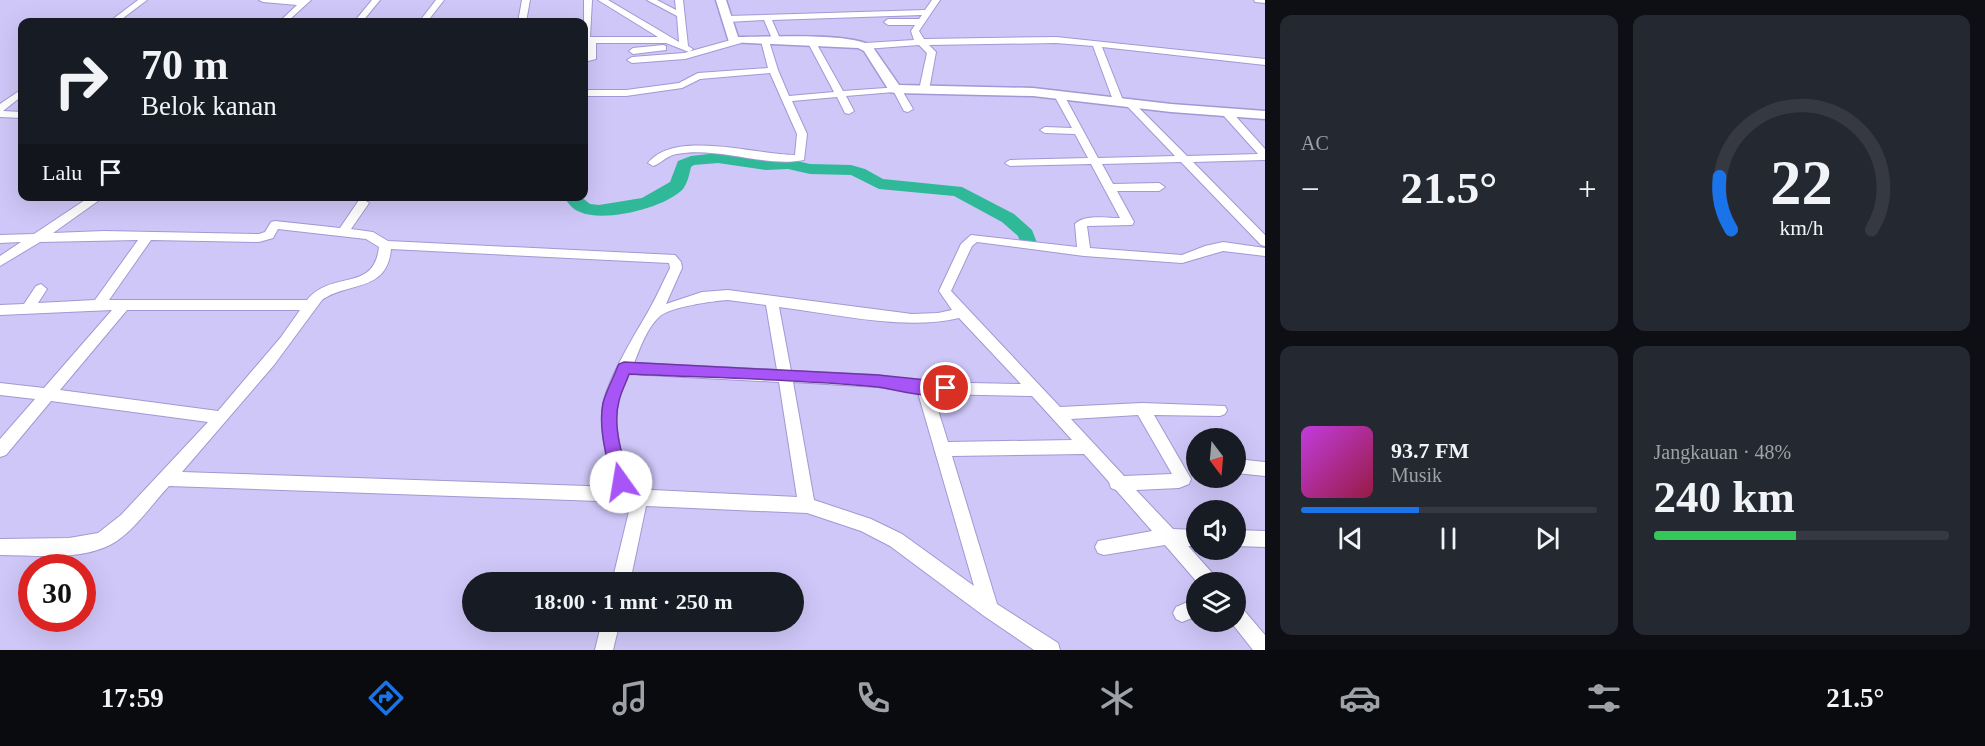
<!DOCTYPE html>
<html lang="id">
<meta charset="utf-8">
<style>
:root{--surface:#171b24;--page:#242831;--text:#f1f3f6;--muted:#9ea1a6;--line:#363941;--accent:#1a73e8}
body{margin:0;font-family:Georgia,serif;background:var(--page);color:var(--text);height:100vh;display:flex;flex-direction:column;font-size:22px;white-space:nowrap}
*{box-sizing:border-box;margin:0}
p{font-size:20px;color:var(--muted)}
.icon{flex:none;width:33px;height:33px;fill:none;stroke:currentColor;stroke-width:2;stroke-linecap:round;stroke-linejoin:round}
.map{position:relative;flex:1;overflow:hidden}
.side{display:flex;flex-direction:column;gap:15px;padding:15px;background:#0d0f14;width:720px}
.side>*{flex:none}
.guide{position:absolute;left:18px;top:18px;width:570px;height:183px;border-radius:12px;box-shadow:0 6px 24px #0002;background:#171b24;color:var(--text);overflow:hidden}
.needle{width:39px;rotate:164deg}
.fabs{position:absolute;left:1186px;top:428px;display:grid;gap:12px}
.fabs a{display:grid;place-items:center;width:60px;height:60px;border-radius:50%;background:var(--surface);box-shadow:0 6px 24px #0002;font-size:30px}
.speed{position:absolute;left:18px;top:554px;display:flex;gap:12px;font-size:30px;font-weight:700;text-align:center}
.speed>*{display:grid;place-content:center;width:78px;height:78px;border-radius:50%;background:var(--surface);box-shadow:0 6px 24px #0002;line-height:1}
.speed .limit{border:9px solid #d22;background:#fff;color:#111}
.pin{position:absolute;display:grid;place-items:center;width:51px;height:51px;color:#fff;margin:-26px;border:3px solid #fff;border-radius:50%;box-shadow:0 2px 6px #0007}
.me{position:absolute;width:66px;margin:-33px;rotate:347deg;stroke-linejoin:round;filter:drop-shadow(0 0 4px #0008)}
.turn{display:flex;align-items:center;gap:21px;height:126px;padding:0 24px;font-size:27px}
.turn .icon{width:78px;height:78px;stroke-width:2.5}
.turn b{display:block;font-size:42px;line-height:51px}
.then{display:flex;align-items:center;height:57px;padding:0 24px;background:#0003;gap:12px;font-size:22px}
.big{font-size:45px;font-weight:700;line-height:1.1}
.side .widget{flex:1;display:flex;flex-direction:column;justify-content:center;gap:9px;min-width:0;padding:0 21px;border-radius:12px;background:var(--page)}
.side .dial{align-items:center;gap:0}
.dial svg{height:156px;overflow:visible;fill:none;stroke:var(--line);stroke-width:7;stroke-linecap:round;text-anchor:middle}
.dial text{fill:var(--text);stroke:none}
.song{display:flex;align-items:center;gap:18px}
.cover{width:72px;height:72px;border-radius:9px;background:linear-gradient(135deg,hsl(290 70% 55%),hsl(340 70% 35%))}
.played{height:6px;border-radius:3px;background:linear-gradient(90deg,var(--accent) 40%,var(--line) 40%)}
.keys{display:flex;justify-content:space-around;direction:ltr}
.heat{display:flex;justify-content:space-between;align-items:center;font-size:33px;direction:ltr}
.charge{height:9px;border-radius:4px;background:linear-gradient(90deg,#34c759 48%,var(--line) 0)}
.side .tiles{flex:1;display:grid;gap:15px;grid-template-columns:repeat(2,1fr)}
.trip{position:absolute;left:462px;top:572px;width:342px;height:60px;border-radius:30px;background:var(--surface);box-shadow:0 6px 24px #0002;font-weight:700;line-height:60px;text-align:center}
.dock{display:flex;height:96px;justify-content:space-around;align-items:center;background:#090b0e;color:var(--muted)}
.dock .icon{width:42px;height:42px}
.dock .on{color:var(--accent)}
.dock b{font-size:27px;color:var(--text)}
main{display:flex;flex:1;min-height:0}
.map>svg:first-child{display:block}
.lines{fill:none;stroke-linecap:round;stroke-linejoin:round}
.river{fill:#2fb998;fill-rule:evenodd}
.street-casing{stroke:#a398d3;stroke-width:2}
.secondary-casing{stroke:#a398d3;stroke-width:3}
.street{fill:#fff;fill-rule:evenodd}
.secondary{fill:#fff;fill-rule:evenodd}
.route{fill:#a855f7;stroke:#6d37a1;stroke-width:1.5}
</style>
<main>
<div class="map">
<svg width="1265" height="650" viewBox="0 0 1265 650">
<rect width="100%" height="100%" fill="#cfc7f8"/>
<g class="lines">
<!-- river -->
<path class="river" d="M718,153L766,160L788,159L810,164L851,165L865,169L883,179L962,187L1014,214L1032,230L1037,243L1034,247H1022L1018,236L1002,222L954,196L879,189L851,175L810,174L788,169L766,170L718,163L694,165L691,167C689,175 688,182 683,189C665,208 604,223 580,212C572,209 568,203 563,196H580L590,204L599,205L642,198L670,182L678,161L691,156Z"/>
<!-- street casing -->
<g class="street-casing">
<g id="street">
<polygon points="138,0 147,0 118,22 109,22"/>
<polygon points="259,0 311,0 287,22 279,22 297,5 263,2"/>
<polygon points="372,0 380,0 362,22 354,22"/>
<polygon points="436,0 444,0 427,22 419,22"/>
<polygon points="522,0 530,0 526,22 518,22"/>
<polygon points="584,0 592,0 590,37 658,37 598,0 608,0 679,42 677,16 647,0 657,0 676,10 675,0 683,0 688,46 693,49 689,52 666,43 596,43 596,59 588,61 587,43 584,43"/>
<polygon points="932,0 940,0 919,31 924,39 1056,37 1265,59 1265,65 1102,47 1124,103 1119,106 1114,103 1093,46 1056,43 929,45 936,52 929,90 924,93 919,90 927,53 919,45 865,49 861,46 865,43 914,40 911,31 915,25 888,25 884,22 888,19 919,19 922,15 772,20 781,41 777,44 773,41 764,20 727,22 723,19 727,16 925,10"/>
<polygon points="1254,0 1265,0 1265,3 1255,2"/>
<polygon points="738,38 742,41 741,43 685,59 632,63 627,60 632,57 684,53"/>
<path d="M765,38L769,41L778,70L789,96L834,92L807,41L811,38L815,41L843,91L900,87L913,109L908,112L904,111L894,92L846,96L854,111L849,114L845,113L837,97L792,101L807,134L804,160C766,168 718,146 677,154C667,155 662,163 653,166L648,163C675,129 756,155 795,155L797,134L770,73L700,79L682,88L626,96H584V90H626L679,83L698,73L768,68L761,41Z"/>
<polygon points="663,45 666,46 666,50 633,54 629,51 633,48"/>
<polygon points="22,89 22,96 3,111 22,112 22,118 0,117 0,104"/>
<path d="M1060,94L1065,97L1098,158L1175,156L1127,106L1125,104L1130,101L1133,102L1187,156L1258,154L1223,115V111H1231L1265,149V160L1193,162L1265,235V246L1261,245L1181,162L1102,164L1113,184L1159,183L1165,187L1159,191H1117L1134,222L1132,225L1087,226L1090,248L1182,255L1205,246L1223,242L1265,248V256L1223,251L1182,263L1084,256L977,242L972,246L951,291L1060,407L1142,403L1225,406L1227,410L1225,414L1220,416L1154,415L1191,479L1189,484L1179,488L1136,490L1173,529L1197,530V546H1188L1215,576L1218,582H1197L1165,545L1104,555L1098,553L1095,547L1098,541L1152,531L1116,490L1111,488L1109,482L1084,454L952,456L997,604L1058,643L1060,650H1034L984,616L890,546L861,531L807,513L646,506L630,582H612L631,503L626,502L169,486C151,505 133,533 110,545C78,561 35,555 0,555V539L69,538L98,533L121,515L208,422L51,401L6,455L0,457V439L35,399L0,395V383L44,388L112,310L0,315V305L24,304L36,286L41,284L47,289L38,303L95,300L138,240L40,242L0,266V256L21,242L0,243V235L34,234L91,196H105L53,233L104,231L259,234L265,232L271,222L275,221L340,228L359,200L363,199L369,203L351,229L373,232L388,241L675,255L681,262L682,268L666,304L702,292L728,290L912,314L938,313L952,310L939,291L961,244L971,235L1077,247L1075,224C1084,214 1107,218 1120,218L1091,164L1010,166L1005,163L1010,160L1088,158L1075,134L1045,133L1040,130L1045,127L1072,128L1055,97ZM278,229L366,239L379,247C374,293 333,269 307,300H109L151,240L259,242L273,238ZM391,249L669,263L670,268C663,282 657,296 649,310C635,335 602,386 602,414C601,438 608,464 615,487L182,472L274,365L322,300C349,281 387,293 391,249ZM728,300L766,305L777,370L634,363C640,348 647,328 659,317C669,307 713,301 728,300ZM779,307C836,314 905,331 959,318L1021,384L924,382L877,375L791,371ZM127,310H300L281,337L218,411L60,390ZM629,374L779,382L797,497L632,489C624,466 612,425 618,400C621,391 626,382 629,374ZM793,382L877,387L918,393L974,586L902,534L871,519L814,500ZM933,394L1032,396L1072,440L948,442ZM1138,415L1172,474L1124,476L1071,419Z"/>
<polygon points="1236,459 1265,462 1265,476 1236,473"/>
<polygon points="1236,530 1265,531 1265,547 1236,546"/>
<polygon points="1197,598 1197,616 1182,622 1176,619 1173,613 1176,607"/>
<polygon points="1236,605 1242,608 1265,635 1265,650 1253,650 1230,621 1236,621"/>
<polygon points="602,621 620,621 613,650 595,650"/>
</g>
</g>
<!-- secondary casing -->
<g class="secondary-casing">
<path id="secondary" d="M716,0H726L738,37C768,37 850,32 872,46L899,85L1033,88L1171,104L1265,111V119L1171,112L1033,96L895,93L890,92L864,51L858,48L729,42Z"/>
</g>
<!-- street -->
<use href="#street" class="street"/>
<!-- secondary -->
<use href="#secondary" class="secondary"/>
</g>
<!-- route -->
<path class="route" d="M624,362L878,375L946,382L951,384L953,388L951,393C929,400 900,390 878,387C796,379 712,378 629,374C626,383 621,392 619,401C612,427 623,457 629,482L626,488L621,490L615,488L612,482C607,457 598,429 603,403C606,391 613,379 617,368L619,364Z"/>
</svg>
<div class="fabs">
<a><svg class="needle" viewBox="-14 -14 28 28"><path d="M0-13l5 13h-10z" fill="#e53935"/><path d="M0 13l5-13h-10z" fill="#9ea1a6"/></svg></a>
<a><svg class="icon" aria-label="sound" viewBox="0 0 24 24"><path d="M4 9h4l5-4v14l-5-4H4zM17 9q2 3 0 6"/></svg></a>
<a><svg class="icon" aria-label="layers" viewBox="0 0 24 24"><path d="M12 4l9 5-9 5-9-5zM3 14l9 5 9-5"/></svg></a>
</div>
<div class="speed"><div class="limit">30</div></div>
<div class="pin" style="left:946px;top:388px;background:#d93025"><svg class="icon" aria-label="arrive" viewBox="0 0 24 24"><path d="M6 21V4h12l-3 4 3 4H6"/></svg></div>
<svg class="me" style="left:621px;top:482px" viewBox="-20 -20 40 40"><circle r="19" fill="#fff"/><path d="M0-13L10 11 0 6-10 11z" fill="#a855f7"/></svg>
<div class="trip">18:00 · 1 mnt · 250 m</div>
<div class="guide">
<div class="turn"><svg class="icon" aria-label="right" viewBox="0 0 24 24"><path d="M7 20v-9h11M14 6l5 5-5 5"/></svg><div><b>70 m</b>Belok kanan</div></div>
<div class="then">Lalu<svg class="icon" aria-label="arrive" viewBox="0 0 24 24"><path d="M6 21V4h12l-3 4 3 4H6"/></svg></div>
</div>
</div>
<section class="side">
<div class="tiles">
<div class="widget"><p>AC</p>
<div class="heat"><a>−</a><b class="big">21.5°</b><a>+</a></div>
</div>
<div class="widget dial"><svg viewBox="0 0 100 80">
<path d="M14 69A42 42 0 1 1 86 69"/>
<path d="M14 69A42 42 0 0 1 8 42" stroke="#1a73e8"/>
<text x="50" y="56" font-size="32" font-weight="700">22</text>
<text x="50" y="72" font-size="11">km/h</text>
</svg></div>
<div class="widget">
<div class="song"><i class="cover"></i><div><b>93.7 FM</b><p>Musik</p></div></div>
<div class="played"></div>
<div class="keys"><svg class="icon" aria-label="previous" viewBox="0 0 24 24"><path d="M18 5L8 12l10 7zM5 5v14"/></svg><svg class="icon" aria-label="pause" viewBox="0 0 24 24"><path d="M8 5v14M16 5v14"/></svg><svg class="icon" aria-label="next" viewBox="0 0 24 24"><path d="M6 5l10 7-10 7zM19 5v14"/></svg></div>
</div>
<div class="widget"><p>Jangkauan · 48%</p><b class="big">240 km</b><div class="charge"></div></div>
</div>
</section>
</main>
<nav class="dock">
<b>17:59</b>
<svg class="icon on" aria-label="directions" viewBox="0 0 24 24"><path d="M12 3l9 9-9 9-9-9zM9 14v-3h6M13 9l2 2-2 2"/></svg>
<svg class="icon" aria-label="music" viewBox="0 0 24 24"><path d="M9 18V5l10-2v13"/><circle cx="6" cy="18" r="3"/><circle cx="16" cy="16" r="3"/></svg>
<svg class="icon" aria-label="phone" viewBox="0 0 24 24"><path d="M5 4h4l2 5-3 2q2 4 5 5l2-3 5 2v4C11 20 4 13 5 4z"/></svg>
<svg class="icon" aria-label="climate" viewBox="0 0 24 24"><path d="M12 3v18M4 7l16 10M4 17L20 7"/></svg>
<svg class="icon" aria-label="car" viewBox="0 0 24 24"><path d="M5 17H2v-5l4-1 3-4h7l3 4 3 1v5h-3M9 17h6M6 11h13"/><circle cx="7" cy="17" r="2"/><circle cx="17" cy="17" r="2"/></svg>
<svg class="icon" aria-label="filters" viewBox="0 0 24 24"><path d="M4 7h16M4 17h16"/><circle cx="9" cy="7" r="2"/><circle cx="15" cy="17" r="2"/></svg>
<b>21.5°</b>
</nav>
